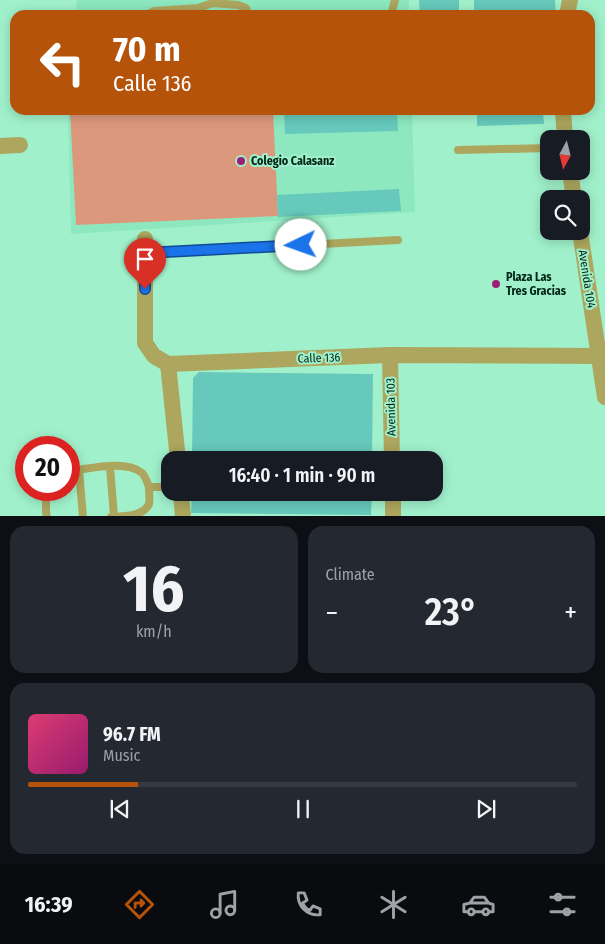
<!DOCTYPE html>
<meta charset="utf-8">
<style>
:root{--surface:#171b24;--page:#242831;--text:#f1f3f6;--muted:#9ea1a6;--line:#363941;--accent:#b45309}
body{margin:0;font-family:"Fira Sans Condensed",sans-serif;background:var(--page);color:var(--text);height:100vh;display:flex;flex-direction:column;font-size:19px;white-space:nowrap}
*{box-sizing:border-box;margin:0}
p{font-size:16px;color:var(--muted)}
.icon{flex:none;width:28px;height:28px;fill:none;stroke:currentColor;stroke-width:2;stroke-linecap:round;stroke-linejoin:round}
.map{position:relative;height:516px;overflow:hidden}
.drawer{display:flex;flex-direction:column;gap:10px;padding:10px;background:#0d0f14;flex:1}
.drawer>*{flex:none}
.top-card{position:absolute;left:10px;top:10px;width:585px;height:105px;border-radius:15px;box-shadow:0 2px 12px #0003;background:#b45309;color:#fff;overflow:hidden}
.needle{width:32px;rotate:187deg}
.controls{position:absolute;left:540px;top:130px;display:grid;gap:10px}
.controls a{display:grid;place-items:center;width:50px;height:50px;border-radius:10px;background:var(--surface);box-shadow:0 2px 12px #0003;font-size:25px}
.speed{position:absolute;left:15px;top:436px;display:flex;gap:10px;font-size:25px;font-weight:700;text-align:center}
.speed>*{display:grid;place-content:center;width:65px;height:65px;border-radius:50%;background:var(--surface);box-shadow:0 2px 12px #0003;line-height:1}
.speed .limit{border:8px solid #d22;background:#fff;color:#111}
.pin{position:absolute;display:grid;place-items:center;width:42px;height:42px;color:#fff;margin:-51px -21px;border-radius:50% 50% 50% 0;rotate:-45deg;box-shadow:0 0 5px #0007}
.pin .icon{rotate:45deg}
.me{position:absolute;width:55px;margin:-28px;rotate:267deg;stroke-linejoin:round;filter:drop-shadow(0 0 4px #0008)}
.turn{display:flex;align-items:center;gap:18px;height:105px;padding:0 20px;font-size:22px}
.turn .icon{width:65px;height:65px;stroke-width:2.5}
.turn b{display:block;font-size:35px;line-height:42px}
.big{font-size:38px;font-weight:600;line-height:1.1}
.drawer .widget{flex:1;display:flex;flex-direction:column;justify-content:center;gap:8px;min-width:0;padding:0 18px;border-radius:15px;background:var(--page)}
.drawer .dial{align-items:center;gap:0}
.dial b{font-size:65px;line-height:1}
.song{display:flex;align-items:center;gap:15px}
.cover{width:60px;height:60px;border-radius:8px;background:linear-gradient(135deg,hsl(340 70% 55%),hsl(320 70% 35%))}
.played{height:5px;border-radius:2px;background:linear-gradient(90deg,var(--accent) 20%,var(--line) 20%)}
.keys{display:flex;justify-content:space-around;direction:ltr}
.heat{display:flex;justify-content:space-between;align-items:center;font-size:28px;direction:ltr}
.drawer .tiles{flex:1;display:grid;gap:10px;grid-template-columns:1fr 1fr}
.widget:last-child{grid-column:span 2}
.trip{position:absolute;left:161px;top:451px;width:282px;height:50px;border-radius:15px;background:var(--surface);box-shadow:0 2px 12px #0003;font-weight:600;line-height:50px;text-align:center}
.dock{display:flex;height:80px;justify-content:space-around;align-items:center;background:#090b0e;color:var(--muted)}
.dock .icon{width:35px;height:35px}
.dock .current{color:var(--accent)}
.dock b{font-size:22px;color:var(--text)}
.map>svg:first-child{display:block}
.built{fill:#8de8bf}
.green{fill:#dc987c}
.building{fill:#66c9bb}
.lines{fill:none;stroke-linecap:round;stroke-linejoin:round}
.service{stroke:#ada65e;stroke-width:8}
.minor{stroke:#ada65e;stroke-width:16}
.route-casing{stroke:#114b97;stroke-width:12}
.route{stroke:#1a73e8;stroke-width:9}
.poi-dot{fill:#9b1f76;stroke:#a0f1cb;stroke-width:2}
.labels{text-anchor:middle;stroke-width:4;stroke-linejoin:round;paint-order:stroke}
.poi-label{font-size:12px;font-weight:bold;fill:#022517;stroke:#a0f1cb;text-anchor:start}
.street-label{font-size:12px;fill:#022517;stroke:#a0f1cb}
</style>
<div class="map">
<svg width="605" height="517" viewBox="0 0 605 517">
<rect width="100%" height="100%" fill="#a0f1cb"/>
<!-- built -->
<g class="built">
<polygon points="77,0 409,0 409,15 75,15"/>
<polygon points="68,110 412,110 415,212 71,234"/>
</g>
<!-- green -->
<polygon class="green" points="70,110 273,110 278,216 76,225"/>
<!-- building -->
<g class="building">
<polygon points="419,0 459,0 459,15 420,15"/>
<polygon points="474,0 555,0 556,15 474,15"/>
<polygon points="284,110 397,110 398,131 285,134"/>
<polygon points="477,110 543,110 544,124 477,126"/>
<polygon points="399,189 401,211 278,217 277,195"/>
<polygon points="199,372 373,374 372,460 192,460 193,378"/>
<polygon points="192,492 372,492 371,515 191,513"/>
</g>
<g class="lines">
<!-- service -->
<g class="service">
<polyline points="146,15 154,11 198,8 213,3 238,5 246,8 248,15"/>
<polyline points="391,15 395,0"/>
<polyline points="458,150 549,148"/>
<polyline points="145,253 398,240"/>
<polyline points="110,467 114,516"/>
<polyline points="79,470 83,517"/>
<path d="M69,471C89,469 126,459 142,473C146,477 147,482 149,487H170"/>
<polyline points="46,490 46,512 47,517"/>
<path d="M111,517C123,516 143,517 149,504C150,499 149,492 149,487"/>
</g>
<!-- minor -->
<g class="minor">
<polyline points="567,15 570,0"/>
<polyline points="563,110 565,139"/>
<polyline points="0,146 20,145"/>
<polyline points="570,171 574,199"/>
<polyline points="580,231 605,397"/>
<polyline points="145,239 145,343 154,356 168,364 390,355 605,356"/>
<polyline points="390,355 392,460"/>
<polyline points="168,364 178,460"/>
<polyline points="181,492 183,517"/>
<polyline points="393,492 393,517"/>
</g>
</g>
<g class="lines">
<!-- route casing -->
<g class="route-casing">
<polyline id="route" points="145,289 145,253 301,245"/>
</g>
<!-- route -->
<use href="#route" class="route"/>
</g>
<!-- markers -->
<g class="poi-dot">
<circle cx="241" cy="161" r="5"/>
<circle cx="496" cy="284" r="5"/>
</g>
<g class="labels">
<!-- poi labels -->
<g class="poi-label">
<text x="251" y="165">Colegio Calasanz</text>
<text x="506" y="281">Plaza Las<tspan x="506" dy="14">Tres Gracias</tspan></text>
</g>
<!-- street labels -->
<g class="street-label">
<text transform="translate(587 279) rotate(81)" y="4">Avenida 104</text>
<text transform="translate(319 358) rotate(-2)" y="4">Calle 136</text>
<text transform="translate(391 407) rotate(-91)" y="4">Avenida 103</text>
</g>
</g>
</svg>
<div class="controls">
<a><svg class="needle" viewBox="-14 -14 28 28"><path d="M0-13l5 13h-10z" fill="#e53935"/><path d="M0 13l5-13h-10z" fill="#9ea1a6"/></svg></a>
<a><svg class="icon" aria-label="search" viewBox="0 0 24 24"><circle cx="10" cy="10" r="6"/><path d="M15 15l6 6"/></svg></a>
</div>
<div class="speed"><div class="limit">20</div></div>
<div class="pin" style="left:145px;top:289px;background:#d93025"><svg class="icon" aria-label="arrive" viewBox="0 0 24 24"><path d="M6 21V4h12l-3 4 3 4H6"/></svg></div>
<svg class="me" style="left:301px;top:245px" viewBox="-20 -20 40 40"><circle r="19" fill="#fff"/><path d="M0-13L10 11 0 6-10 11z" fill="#1a73e8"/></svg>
<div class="trip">16:40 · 1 min · 90 m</div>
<div class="top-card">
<div class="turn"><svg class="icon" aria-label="left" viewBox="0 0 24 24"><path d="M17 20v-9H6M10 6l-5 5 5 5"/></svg><div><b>70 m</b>Calle 136</div></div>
</div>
</div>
<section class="drawer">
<div class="tiles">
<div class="widget dial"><b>16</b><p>km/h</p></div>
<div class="widget"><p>Climate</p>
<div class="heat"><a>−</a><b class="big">23°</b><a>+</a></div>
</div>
<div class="widget">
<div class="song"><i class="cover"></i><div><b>96.7 FM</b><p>Music</p></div></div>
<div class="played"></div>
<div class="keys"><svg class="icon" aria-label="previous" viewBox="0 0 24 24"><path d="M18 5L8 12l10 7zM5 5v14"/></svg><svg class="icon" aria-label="pause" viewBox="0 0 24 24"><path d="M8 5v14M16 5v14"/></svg><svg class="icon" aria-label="next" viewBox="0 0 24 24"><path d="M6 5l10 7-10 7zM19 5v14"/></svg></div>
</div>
</div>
</section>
<nav class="dock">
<b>16:39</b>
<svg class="icon current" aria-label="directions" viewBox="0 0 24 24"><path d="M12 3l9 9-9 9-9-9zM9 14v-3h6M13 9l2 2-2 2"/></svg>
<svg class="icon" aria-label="music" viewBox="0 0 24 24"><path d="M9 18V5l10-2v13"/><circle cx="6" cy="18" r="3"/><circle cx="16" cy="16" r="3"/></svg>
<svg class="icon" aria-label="phone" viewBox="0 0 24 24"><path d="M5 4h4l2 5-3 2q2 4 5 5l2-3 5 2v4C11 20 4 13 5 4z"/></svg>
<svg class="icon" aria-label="climate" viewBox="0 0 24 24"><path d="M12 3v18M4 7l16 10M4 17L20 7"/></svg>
<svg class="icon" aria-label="car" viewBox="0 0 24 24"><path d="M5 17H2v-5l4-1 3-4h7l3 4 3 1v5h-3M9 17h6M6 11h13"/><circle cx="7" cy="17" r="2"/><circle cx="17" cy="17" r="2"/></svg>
<svg class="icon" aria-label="filters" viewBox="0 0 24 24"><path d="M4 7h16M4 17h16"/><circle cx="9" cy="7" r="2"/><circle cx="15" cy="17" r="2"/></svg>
</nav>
